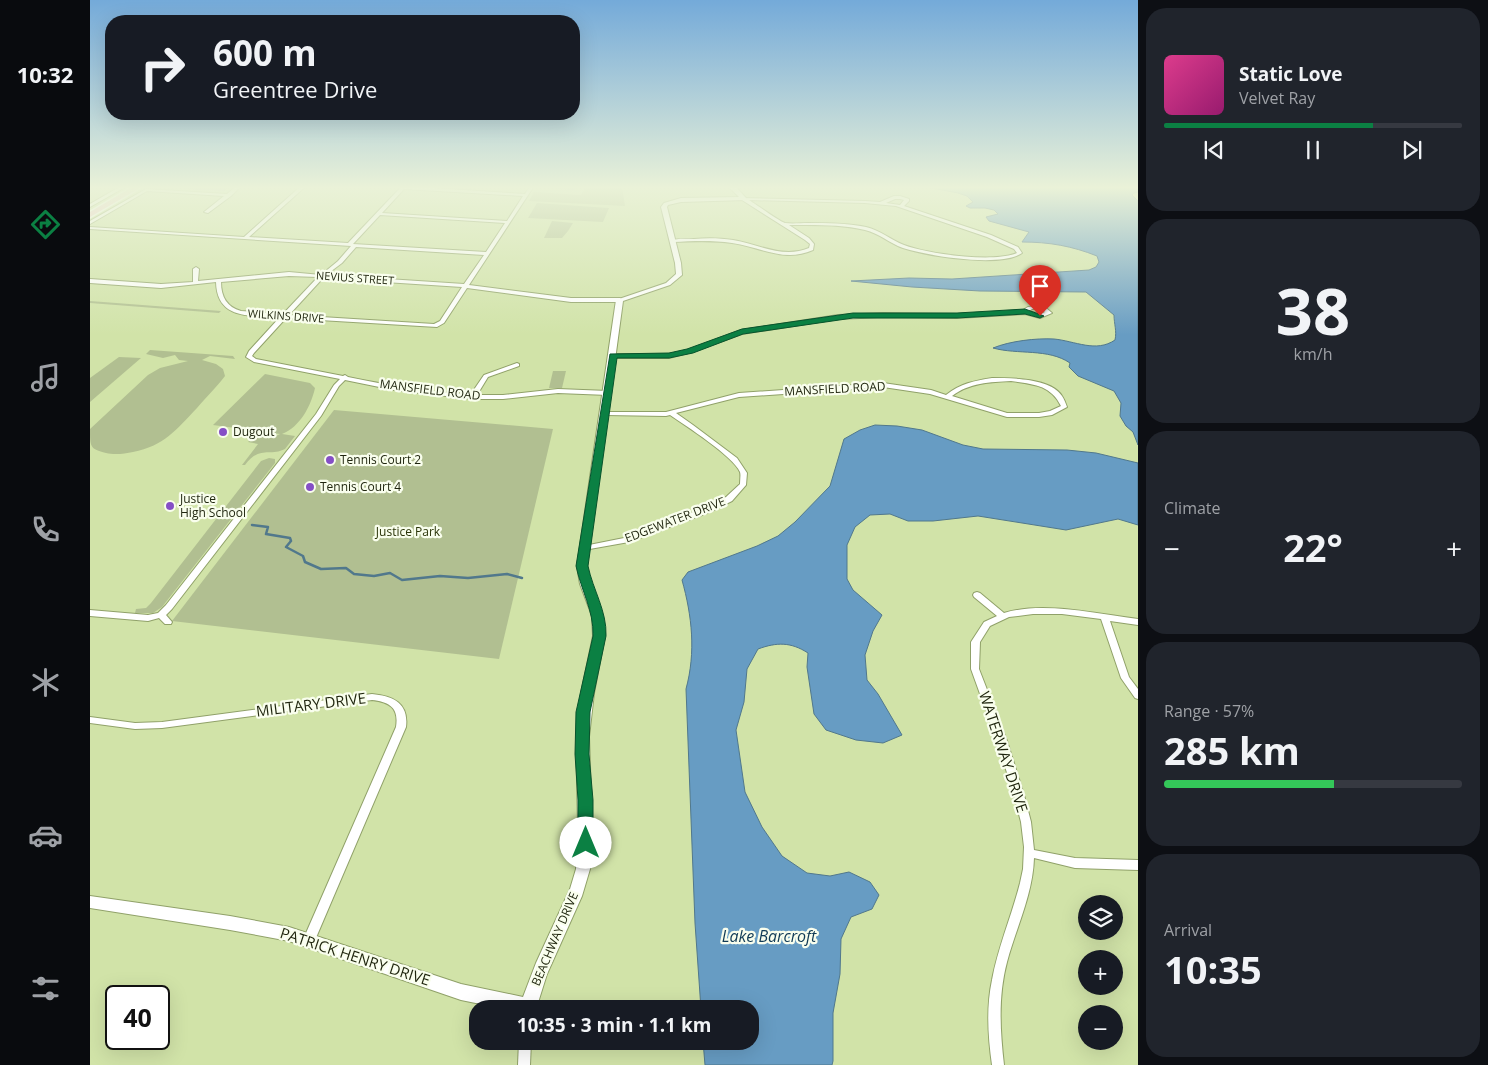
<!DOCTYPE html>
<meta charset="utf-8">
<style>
:root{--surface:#171b24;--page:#20242c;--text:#f1f3f6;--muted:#9ea1a6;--line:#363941;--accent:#0b8043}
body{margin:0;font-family:"Open Sans",sans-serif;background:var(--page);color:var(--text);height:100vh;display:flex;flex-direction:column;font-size:19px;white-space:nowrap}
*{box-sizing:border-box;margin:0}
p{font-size:16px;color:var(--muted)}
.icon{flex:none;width:28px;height:28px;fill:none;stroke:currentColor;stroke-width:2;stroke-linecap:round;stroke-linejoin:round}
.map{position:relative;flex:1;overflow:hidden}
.sheet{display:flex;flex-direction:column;gap:8px;padding:8px;background:#0d0f14;width:350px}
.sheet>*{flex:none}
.hud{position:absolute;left:15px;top:15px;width:475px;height:105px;border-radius:20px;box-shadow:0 5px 20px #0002;background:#171b24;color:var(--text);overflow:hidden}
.controls{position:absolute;left:988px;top:895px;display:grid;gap:10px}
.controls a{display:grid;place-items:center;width:45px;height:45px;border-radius:50%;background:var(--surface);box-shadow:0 5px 20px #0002;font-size:25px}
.speed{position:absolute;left:15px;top:985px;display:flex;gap:10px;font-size:25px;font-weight:700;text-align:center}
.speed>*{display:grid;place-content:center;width:65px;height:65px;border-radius:50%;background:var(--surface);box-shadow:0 5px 20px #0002;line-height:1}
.speed .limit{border:2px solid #111;border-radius:8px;background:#fff;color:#111}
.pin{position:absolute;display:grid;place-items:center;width:42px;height:42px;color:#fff;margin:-51px -21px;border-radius:50% 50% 50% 0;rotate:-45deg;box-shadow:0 0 5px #0007}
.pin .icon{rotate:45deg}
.me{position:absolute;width:55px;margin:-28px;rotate:0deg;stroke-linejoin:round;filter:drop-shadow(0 0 4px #0008)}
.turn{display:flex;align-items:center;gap:18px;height:105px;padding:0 25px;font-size:22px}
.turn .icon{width:65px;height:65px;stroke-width:2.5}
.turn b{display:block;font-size:35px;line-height:42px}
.big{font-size:38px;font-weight:700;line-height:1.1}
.sheet .tile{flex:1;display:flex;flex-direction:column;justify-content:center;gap:8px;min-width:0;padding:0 18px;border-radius:20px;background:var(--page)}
.sheet .dial{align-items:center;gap:0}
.dial b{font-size:65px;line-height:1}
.song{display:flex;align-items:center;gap:15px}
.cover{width:60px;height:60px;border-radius:8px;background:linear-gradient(135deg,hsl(330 70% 55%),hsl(320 70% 35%))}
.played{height:5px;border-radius:2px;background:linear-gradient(90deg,var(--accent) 70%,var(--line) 70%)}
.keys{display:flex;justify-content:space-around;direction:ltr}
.heat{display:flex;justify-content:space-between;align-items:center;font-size:28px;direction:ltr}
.charge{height:8px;border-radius:4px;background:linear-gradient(90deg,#34c759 57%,var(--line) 0)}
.trip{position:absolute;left:379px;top:1000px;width:290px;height:50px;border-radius:20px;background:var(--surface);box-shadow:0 5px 20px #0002;font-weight:700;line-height:50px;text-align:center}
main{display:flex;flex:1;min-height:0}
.tab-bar{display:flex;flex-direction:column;width:90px;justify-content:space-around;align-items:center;background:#090b0e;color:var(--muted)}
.tab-bar .icon{width:35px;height:35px}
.tab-bar .selected{color:var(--accent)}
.tab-bar b{font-size:22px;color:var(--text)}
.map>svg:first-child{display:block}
.green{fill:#b1bf91}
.water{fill:#679cc3;stroke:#51788c}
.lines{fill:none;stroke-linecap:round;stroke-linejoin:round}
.stream{stroke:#51788c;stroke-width:2.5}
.minor-casing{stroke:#90a169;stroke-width:2}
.tertiary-casing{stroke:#90a169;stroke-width:2}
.primary-casing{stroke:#fff;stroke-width:3}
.minor{fill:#fff;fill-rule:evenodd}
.tertiary{fill:#fff;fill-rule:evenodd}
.primary{fill:#f7c7d4;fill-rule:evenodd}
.wall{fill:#b3a1d1}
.shaded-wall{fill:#9283aa}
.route{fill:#0b8043;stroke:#07532c}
.poi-dot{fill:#854fc6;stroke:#f9feed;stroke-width:2}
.labels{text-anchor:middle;stroke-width:4.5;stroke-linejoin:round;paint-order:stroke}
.far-street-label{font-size:11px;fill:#1e240d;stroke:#f9feed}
.street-label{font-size:12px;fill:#1e240d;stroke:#f9feed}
.poi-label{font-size:12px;fill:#1e240d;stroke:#f9feed;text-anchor:start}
.park-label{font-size:12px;fill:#2a3407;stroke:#f9feed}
.near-street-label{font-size:15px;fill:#1e240d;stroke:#f9feed}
.near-water-label{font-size:16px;font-style:italic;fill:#103a56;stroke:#f9feed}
</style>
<main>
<nav class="tab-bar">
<b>10:32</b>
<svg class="icon selected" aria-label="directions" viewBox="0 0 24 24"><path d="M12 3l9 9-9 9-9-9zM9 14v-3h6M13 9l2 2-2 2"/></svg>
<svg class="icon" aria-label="music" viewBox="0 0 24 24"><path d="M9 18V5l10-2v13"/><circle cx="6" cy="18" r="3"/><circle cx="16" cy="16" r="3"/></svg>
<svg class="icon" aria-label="phone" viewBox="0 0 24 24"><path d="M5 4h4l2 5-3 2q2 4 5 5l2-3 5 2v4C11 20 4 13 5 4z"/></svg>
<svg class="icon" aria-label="climate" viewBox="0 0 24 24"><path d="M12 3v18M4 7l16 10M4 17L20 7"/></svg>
<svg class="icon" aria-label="car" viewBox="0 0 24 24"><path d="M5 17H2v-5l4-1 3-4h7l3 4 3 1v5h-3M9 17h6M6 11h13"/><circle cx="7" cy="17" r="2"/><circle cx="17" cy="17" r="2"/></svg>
<svg class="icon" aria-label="filters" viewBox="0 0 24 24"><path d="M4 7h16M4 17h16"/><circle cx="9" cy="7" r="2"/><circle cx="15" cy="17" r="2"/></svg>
</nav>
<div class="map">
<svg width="1048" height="1065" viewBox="0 0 1048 1065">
<rect width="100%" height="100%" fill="#d1e3a8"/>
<!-- green -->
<g class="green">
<polygon points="496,186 532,186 535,206 439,201 444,192 491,195"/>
<polygon points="447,203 519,208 513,222 438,218"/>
<polygon points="462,221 483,223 478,231 472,238 454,238"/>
<polygon points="0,301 131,311 129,313 0,303"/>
<path d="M60,350L143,356L145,359L120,356L112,360L126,364L133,369L135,376C127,387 116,397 107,408C86,430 74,446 43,452C34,454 24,455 16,453C0,449 0,447 0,429L58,375L70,368L98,361L89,360L85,355L73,358L56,354Z"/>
<polygon points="29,357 51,358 0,402 0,378"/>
<polygon points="463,371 476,371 472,388 459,388"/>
<path d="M175,374L220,383L225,388C221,406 210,427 192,434L205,436L195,449C179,457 170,445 155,465H152L168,444L158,442L163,437L158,436H186L190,434L123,425Z"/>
<polygon points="244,410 463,429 409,659 82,621"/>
<polygon points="179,458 185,459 185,463 72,607 63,613 45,613 46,609 56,608 61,603 171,461"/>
</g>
<!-- water -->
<g class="water">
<path d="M832,186H1048V192L1044,193L1042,195L1048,201V445L1043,432L1036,426L1030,416L1031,403L1024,391L988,376L979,367L980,363C958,348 928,355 903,348C920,341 946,338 964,339C985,341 1006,353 1025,340C1027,331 1024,324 1024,315L996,292L890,291L822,287L761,281L819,278L862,279L999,270L1006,267L1009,262L1007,256C982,246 959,242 932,242L939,232L899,221L896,217L908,214L904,210L895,208H880L876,206L883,202L877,196L868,193Z"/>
<path d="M785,425L807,426L832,430L873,445L893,449L977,450L1006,453L1048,463V525L1028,519L976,530L888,516L843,521H818L800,514L780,515L765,527L757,545V579L763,590L792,615L783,631L775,655L777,680L788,694L812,735L793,743L766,740L736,730L724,714L717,667L718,653C701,642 687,642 668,649L657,669L654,702L646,730L655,792L672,827L692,856L717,873L740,876L759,872L780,882L789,895L782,909L761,917L751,939L750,974L743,1013V1061L742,1065H615L613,1041H660V1009H611L605,923L596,689C606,652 602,616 592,580L598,572L667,546L688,536L705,522L740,486L754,439L770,430Z"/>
</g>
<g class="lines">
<!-- stream -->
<polyline class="stream" points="162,525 178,527 176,534 200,538 201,541 196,547 213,556 215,562 231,569 256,568 264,574 284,576 300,573 312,580 350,576 378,578 417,574 432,578"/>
<!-- minor casing -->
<g class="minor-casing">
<g id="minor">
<polygon points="31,186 37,186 0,207 0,204"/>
<polygon points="146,186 151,186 141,196 118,213 114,212 134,196 57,191 0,224 0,221 56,189 137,194"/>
<path d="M211,186H216L159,237L258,243L312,186L435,194L440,186H444L379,285L481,298H530L533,300L530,302H481L377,288L354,323L347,327L196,318L164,353L162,356L166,359L253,376L255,375L258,377C298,385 339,393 381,394L394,375L427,363L429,364V366L398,377L387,395H413L468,389L518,391L521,393L518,395L468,393L413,399H382L304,390L255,380L249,386L231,416L82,609L76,615L82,622L81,624H75L69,618L58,621L0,616V610L58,615L68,613L76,605L226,414L244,385L250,379L164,362L156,357L159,351L190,317C162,315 127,321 126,282L71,288L0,283V279L71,284L103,282V269L106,267L109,269L108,281L199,272L231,275L248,261L261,246L0,229V227L154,237ZM314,189L433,196L417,221L292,213ZM290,215L415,223L396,252L263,244ZM266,247L394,255L374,284L236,275L252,263ZM199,276L228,277L193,314L151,311C137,307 131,297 131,282ZM233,278L372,287L350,321L344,324L199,315Z"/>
<path d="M804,196H810L819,199V201L814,206L901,235L928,247L932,253C911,268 838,256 813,248C799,243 789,233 775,230C750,224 724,225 699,225L719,238L724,244L723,250C694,263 671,247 642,243C623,240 602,241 583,242L581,241C587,238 596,239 604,239C616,238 630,238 643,240C668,244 693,259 719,248L720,244L715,240L652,200V198L775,201L790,202ZM805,199H810L814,200L810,205L796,203ZM659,200L775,203L806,206L897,237L924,249L927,253C904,263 838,254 814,245C801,240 790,230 776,227C757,223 737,223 718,223C711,223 702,224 695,223C689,221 667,205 659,200Z"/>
<path d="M947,306L956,308L962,313L950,318L935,314L867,318L793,317L748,319L652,334L602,352L579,358H523L520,356L523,354H579L598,350L651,330L748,315L793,313L867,314L933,310L938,307ZM942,309H950L955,312L950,314L939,311Z"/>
<path d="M902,378C921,378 961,378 972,396C974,399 976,404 977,407L962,415L949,417H917L840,394L793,387L649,397L586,413L603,425L647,458L657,473L656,485L642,501L620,512L539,542L494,550L490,548L494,546L534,538L614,508L636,497L650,484C650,480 651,475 650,472C643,456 596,426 580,415L576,416L515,415L513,414V412H576L649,393L793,383L841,390L856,395C871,383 884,381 902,378ZM921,381C943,384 961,385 971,406L960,411L949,413H917L862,396C879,383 900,382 921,381Z"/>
<path d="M887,592L890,593L914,613C953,601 1008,614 1048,619V625L1020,621L1039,677L1048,689V699L1045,698L1031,678L1011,619L972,614H943L919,617L900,626L890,642L889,669L917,741L934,795L941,822L944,850L985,858L1048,860V870L985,868L944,858C943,894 926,928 917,962C908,996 910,1030 914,1065H902C898,1037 896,1008 902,980C908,947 922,915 930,883L933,869L934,847L931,822L924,795L907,741L881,669V642L894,622L907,616L884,597L883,595L884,593Z"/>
<path d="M282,694C303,696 319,703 316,727L225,940L223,944L219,945L215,944L213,940L306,727C309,708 300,702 282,700L72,728L45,729L0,723V717L45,723L72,722Z"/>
<polygon points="429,1041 441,1041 440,1065 428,1065"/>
</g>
</g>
<!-- tertiary casing -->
<g class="tertiary-casing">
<polygon id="tertiary" points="638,186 645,186 656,198 656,200 591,202 578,205 577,207 591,263 592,275 580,285 533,301 497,566 501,584 513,616 515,636 504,693 499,737 502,825 500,869 492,896 457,974 446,1009 415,1009 371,1000 199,941 140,930 0,908 0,896 140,916 199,927 371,984 433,997 446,963 480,889 486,869 488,825 486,737 491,693 503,636 502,616 490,584 487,566 526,300 576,283 586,274 585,263 571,207 574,203 591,198 649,197"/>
</g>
<!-- primary casing -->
<g class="primary-casing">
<polygon id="primary" points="44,186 53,186 0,217 0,212"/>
</g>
<!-- minor -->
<use href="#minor" class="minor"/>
<!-- tertiary -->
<use href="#tertiary" class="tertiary"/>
<!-- primary -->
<use href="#primary" class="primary"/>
</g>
<!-- wall -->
<g class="wall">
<polygon points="95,186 140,186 134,191 96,189"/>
<polygon points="468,186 487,186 485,190 468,189"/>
</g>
<!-- shaded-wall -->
<polygon class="shaded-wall" points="133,186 140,186 134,191"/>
<!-- sky -->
<linearGradient id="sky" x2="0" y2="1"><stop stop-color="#74aad9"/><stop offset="0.56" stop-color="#eaf2d8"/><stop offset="1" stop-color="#eaf2d8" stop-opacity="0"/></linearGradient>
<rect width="1048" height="335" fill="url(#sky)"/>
<!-- route -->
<path class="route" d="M935,309L954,316L950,318L935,314L867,318H763L653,334L603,353L579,358H527L498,566C503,590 517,611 516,636L500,712L499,754L503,800V843L501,848L496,850L490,848L488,843V800L485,754L486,712L503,636C504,611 491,590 486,566L520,354L579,353L597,349L652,329L763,313H867Z"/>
<!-- markers -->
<g class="poi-dot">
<circle cx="133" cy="432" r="5"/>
<circle cx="240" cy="460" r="5"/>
<circle cx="220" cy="487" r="5"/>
<circle cx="80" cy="506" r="5"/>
</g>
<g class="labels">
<!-- far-street labels -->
<g class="far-street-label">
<text transform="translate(265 278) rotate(4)" y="4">NEVIUS STREET</text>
<text transform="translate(196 316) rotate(4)" y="4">WILKINS DRIVE</text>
</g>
<!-- street labels -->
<g class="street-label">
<text transform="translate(745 389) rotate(-3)" y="4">MANSFIELD ROAD</text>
<text transform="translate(340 390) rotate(7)" y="4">MANSFIELD ROAD</text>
<text transform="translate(585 520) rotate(-21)" y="4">EDGEWATER DRIVE</text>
<text transform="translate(465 939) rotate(-67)" y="4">BEACHWAY DRIVE</text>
</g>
<!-- poi labels -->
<g class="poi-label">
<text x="143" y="436">Dugout</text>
<text x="250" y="464">Tennis Court 2</text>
<text x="230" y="491">Tennis Court 4</text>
<text x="90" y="503">Justice<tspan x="90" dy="14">High School</tspan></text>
</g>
<!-- park labels -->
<g class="park-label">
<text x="318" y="536">Justice Park</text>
</g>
<!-- near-street labels -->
<g class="near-street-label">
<text transform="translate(221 705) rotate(-7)" y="5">MILITARY DRIVE</text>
<text transform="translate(913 752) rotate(72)" y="5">WATERWAY DRIVE</text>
<text transform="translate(265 957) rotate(18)" y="5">PATRICK HENRY DRIVE</text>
</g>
<!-- near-water labels -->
<g class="near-water-label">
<text x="679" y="942">Lake Barcroft</text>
</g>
</g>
</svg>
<div class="controls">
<a><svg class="icon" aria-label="layers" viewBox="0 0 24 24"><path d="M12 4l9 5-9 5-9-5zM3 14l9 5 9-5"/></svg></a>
<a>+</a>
<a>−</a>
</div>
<div class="speed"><div class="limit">40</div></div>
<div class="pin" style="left:950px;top:316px;background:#d93025"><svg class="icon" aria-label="arrive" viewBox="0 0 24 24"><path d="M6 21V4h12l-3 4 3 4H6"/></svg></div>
<svg class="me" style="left:496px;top:843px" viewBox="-20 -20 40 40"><circle r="19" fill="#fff"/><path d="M0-13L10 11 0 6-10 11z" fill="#0b8043"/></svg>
<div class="trip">10:35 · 3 min · 1.1 km</div>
<div class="hud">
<div class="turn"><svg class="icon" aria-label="right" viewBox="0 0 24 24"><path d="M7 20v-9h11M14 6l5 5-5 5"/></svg><div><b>600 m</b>Greentree Drive</div></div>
</div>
</div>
<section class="sheet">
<div class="tile">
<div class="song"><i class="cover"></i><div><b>Static Love</b><p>Velvet Ray</p></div></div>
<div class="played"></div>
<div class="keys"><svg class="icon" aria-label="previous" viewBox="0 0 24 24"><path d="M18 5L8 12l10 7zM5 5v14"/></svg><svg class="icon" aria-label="pause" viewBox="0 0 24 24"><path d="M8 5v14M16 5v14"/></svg><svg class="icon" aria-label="next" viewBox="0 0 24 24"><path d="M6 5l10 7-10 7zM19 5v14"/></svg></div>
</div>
<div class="tile dial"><b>38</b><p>km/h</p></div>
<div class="tile"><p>Climate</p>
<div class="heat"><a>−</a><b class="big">22°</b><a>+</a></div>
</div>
<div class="tile"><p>Range · 57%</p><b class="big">285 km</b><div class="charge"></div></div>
<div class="tile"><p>Arrival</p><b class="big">10:35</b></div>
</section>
</main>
